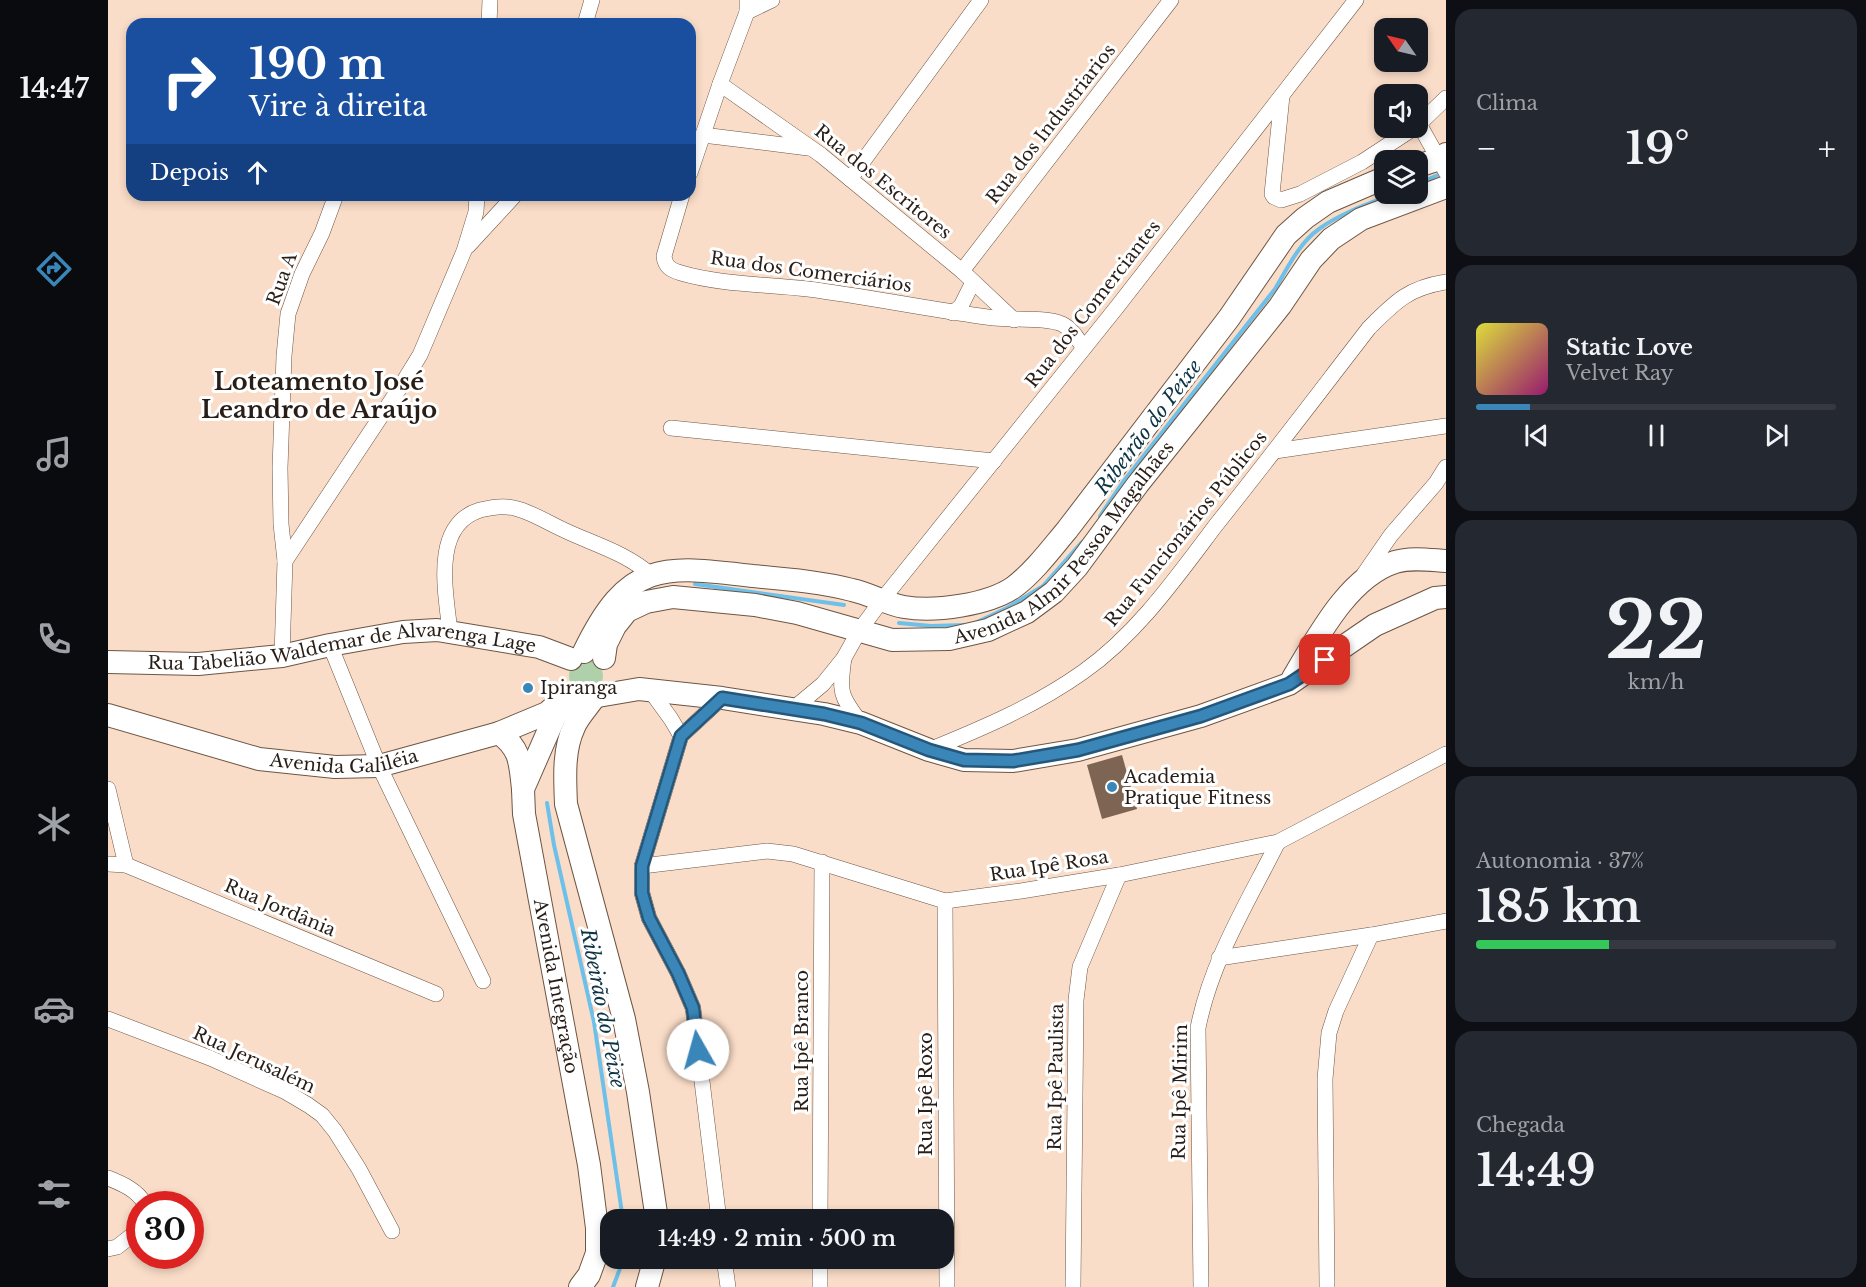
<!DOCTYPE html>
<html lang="pt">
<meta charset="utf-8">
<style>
:root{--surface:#171b24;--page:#242831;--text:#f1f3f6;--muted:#9ea1a6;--line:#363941;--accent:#3a86b9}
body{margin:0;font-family:"Libre Baskerville",serif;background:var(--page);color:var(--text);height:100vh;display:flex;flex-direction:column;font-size:22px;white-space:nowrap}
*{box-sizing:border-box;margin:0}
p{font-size:20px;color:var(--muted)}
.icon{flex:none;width:33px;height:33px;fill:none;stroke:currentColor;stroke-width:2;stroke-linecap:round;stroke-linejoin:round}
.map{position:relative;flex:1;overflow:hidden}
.drawer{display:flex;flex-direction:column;gap:9px;padding:9px;background:#0d0f14;width:420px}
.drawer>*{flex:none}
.guide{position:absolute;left:18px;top:18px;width:570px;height:183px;border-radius:18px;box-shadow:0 3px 9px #0003;background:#1a4fa0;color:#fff;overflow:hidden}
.needle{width:39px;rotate:304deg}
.tools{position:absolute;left:1266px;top:18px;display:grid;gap:12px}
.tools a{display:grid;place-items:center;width:54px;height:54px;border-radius:12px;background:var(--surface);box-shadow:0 3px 9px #0003;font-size:30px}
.speed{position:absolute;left:18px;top:1191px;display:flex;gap:12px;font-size:30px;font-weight:700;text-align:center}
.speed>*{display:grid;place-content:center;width:78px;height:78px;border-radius:50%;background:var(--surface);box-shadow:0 3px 9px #0003;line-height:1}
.speed .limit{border:9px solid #d22;background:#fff;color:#111}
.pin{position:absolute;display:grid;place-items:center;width:51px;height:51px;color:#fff;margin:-26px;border-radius:12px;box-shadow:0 3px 9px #0006}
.me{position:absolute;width:66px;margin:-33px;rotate:353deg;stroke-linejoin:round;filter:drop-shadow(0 0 4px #0008)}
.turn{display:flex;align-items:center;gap:21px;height:126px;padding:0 24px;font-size:27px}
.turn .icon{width:78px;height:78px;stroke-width:2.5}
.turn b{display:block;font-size:42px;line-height:51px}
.then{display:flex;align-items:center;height:57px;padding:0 24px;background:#0003;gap:12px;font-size:22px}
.big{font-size:45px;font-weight:600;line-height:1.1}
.drawer .tile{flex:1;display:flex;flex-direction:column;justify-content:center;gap:9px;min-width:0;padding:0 21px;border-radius:18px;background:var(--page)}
.drawer .dial{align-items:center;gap:0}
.dial b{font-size:78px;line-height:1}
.song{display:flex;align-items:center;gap:18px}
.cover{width:72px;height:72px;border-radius:9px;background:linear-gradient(135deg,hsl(60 70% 55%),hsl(320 70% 35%))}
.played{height:6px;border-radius:3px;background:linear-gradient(90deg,var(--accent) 15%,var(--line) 15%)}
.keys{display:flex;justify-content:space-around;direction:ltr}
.heat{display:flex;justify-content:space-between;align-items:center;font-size:33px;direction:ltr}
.charge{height:9px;border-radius:4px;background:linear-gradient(90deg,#34c759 37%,var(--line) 0)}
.trip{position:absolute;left:492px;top:1209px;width:354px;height:60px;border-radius:18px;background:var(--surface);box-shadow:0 3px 9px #0003;font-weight:600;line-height:60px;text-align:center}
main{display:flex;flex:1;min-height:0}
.dock{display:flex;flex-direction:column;width:108px;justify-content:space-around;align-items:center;background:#090b0e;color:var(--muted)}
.dock .icon{width:42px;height:42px}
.dock .on{color:var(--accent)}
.dock b{font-size:27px;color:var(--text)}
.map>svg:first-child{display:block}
.green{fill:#aed1ac}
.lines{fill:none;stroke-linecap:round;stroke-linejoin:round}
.stream{stroke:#6cc0e9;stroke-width:4}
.building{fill:#7e6452}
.street-casing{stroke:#6d5543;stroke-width:16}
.secondary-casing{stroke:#6d5543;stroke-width:24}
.street{stroke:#fff;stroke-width:15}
.secondary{stroke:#fff;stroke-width:22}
.route-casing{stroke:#265778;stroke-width:15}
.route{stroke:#3a86b9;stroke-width:10}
.poi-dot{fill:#3a86b9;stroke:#fff;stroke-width:2}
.labels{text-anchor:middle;stroke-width:6;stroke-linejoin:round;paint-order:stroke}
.street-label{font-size:18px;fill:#291e17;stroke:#fff}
.poi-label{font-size:18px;fill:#291e17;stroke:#fff;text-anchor:start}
.water-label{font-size:20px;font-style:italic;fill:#0d3445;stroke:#fff}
.district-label{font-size:24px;font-weight:bold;fill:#291e17;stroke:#fff}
</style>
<main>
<nav class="dock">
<b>14:47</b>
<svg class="icon on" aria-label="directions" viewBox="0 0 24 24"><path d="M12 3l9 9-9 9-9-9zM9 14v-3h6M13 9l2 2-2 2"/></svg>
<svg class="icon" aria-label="music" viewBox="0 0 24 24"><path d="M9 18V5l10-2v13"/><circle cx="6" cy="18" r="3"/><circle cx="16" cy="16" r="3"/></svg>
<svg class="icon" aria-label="phone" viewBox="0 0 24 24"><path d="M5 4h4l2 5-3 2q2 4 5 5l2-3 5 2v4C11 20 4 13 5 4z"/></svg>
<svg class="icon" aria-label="climate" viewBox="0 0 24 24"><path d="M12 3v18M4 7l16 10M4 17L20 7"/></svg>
<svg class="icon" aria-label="car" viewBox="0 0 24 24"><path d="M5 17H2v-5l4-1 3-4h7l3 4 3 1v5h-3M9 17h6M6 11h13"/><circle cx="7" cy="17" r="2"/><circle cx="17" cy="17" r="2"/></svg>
<svg class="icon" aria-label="filters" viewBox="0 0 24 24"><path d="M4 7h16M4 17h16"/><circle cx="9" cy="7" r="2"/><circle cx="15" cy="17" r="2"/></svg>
</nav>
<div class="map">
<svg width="1338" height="1287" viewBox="0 0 1338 1287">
<rect width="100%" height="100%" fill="#faddc8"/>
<!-- green -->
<circle class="green" cx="478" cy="676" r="17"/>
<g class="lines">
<!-- stream -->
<g class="stream">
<polyline points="1310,184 1330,175"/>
<path d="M992,516L1015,482L1167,289C1179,269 1191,243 1211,229C1233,213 1260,204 1286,194"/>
<polyline points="587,584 736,605"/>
<polyline points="869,622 899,608 935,586 974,542"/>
<polyline points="791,623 823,626 857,625"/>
<polyline points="439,803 446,845 486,1022 515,1220"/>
<polyline points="505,1287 516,1258"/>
</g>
</g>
<!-- building -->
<polygon class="building" points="1014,755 1029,809 994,819 979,765"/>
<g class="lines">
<!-- street casing -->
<g class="street-casing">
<g id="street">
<polyline points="639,12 664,0"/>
<polyline points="381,24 382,0"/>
<polyline points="477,24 484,0"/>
<polyline points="612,84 713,155 854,271 906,320"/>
<polyline points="1174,96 1164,194 1166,197 1173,200 1192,194 1254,162 1306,128"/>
<polyline points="1311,124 1338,172"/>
<polyline points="1310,125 1338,98"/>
<polyline points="595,135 700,148"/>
<polyline points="582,173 612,84 639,12 639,0"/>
<polyline points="742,179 873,0"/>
<path d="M574,195L556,256C557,267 563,270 573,273C614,285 659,284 700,289C762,297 824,310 886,318C904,320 939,317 954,324C964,329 969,338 975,347"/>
<polyline points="360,246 407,195"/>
<polyline points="854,271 1063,0"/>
<polyline points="845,313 853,306 865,282"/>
<polyline points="563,428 886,461"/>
<polyline points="1167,451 1338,426"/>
<polyline points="177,561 173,524 172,468 176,356 180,314 194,274 214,233 228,195"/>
<polyline points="1256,574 1283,535 1328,483 1338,467"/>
<path d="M342,632C338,593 323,525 372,510C381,508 390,506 399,507C417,508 442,524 458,531C488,545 518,553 543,575"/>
<polyline points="222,645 271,766 375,981"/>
<polyline points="174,656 177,561 291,389 312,355 356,251 368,212 369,195"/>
<path d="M736,658C731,692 732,696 753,723"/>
<polyline points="542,690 563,719 573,736"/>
<polyline points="685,709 715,684 736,658 751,631 774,600 1009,307 1248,0"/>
<path d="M821,750C875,728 927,706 975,672C1029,634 1068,578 1108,525C1160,460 1210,394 1261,328C1287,302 1300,288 1338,282"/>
<polyline points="0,789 18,865"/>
<polyline points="0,864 18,865 328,994"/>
<polyline points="534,866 659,851 685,854 837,901 913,891 1011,875 1170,842 1338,754"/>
<polyline points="837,901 839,1287"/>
<polyline points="1111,958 1263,935 1338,921"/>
<polyline points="0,1019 102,1058 178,1092 200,1105 214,1115 227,1131 251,1169 284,1231"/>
<path d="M0,1178C15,1184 29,1190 37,1204"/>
<polyline points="611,1220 585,1008 570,973 541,918 534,893 534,866 573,736 614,698"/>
<polyline points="712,1220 714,862"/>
<polyline points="0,1249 9,1247 32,1229"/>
<polyline points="616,1258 620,1287"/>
<polyline points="712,1287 712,1258"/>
<polyline points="965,1287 968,1000 972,967 1011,875"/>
<path d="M1093,1287L1090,1028C1103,961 1140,902 1170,842"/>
<polyline points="1219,1287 1217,1079 1221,1033 1228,1011 1263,935"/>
</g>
</g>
<!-- secondary casing -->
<g class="secondary-casing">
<g id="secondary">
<polyline points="1310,166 1331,159 1338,154"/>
<path d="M476,652C520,561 553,565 645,576C677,579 714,582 744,590C762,594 779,604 796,607C827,612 880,605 906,587C926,572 943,549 959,530L1121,318L1178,235L1197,218L1220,202L1276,178"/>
<path id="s1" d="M496,658L498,644L507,626L519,611L538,602L565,597L647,605L689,613L784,640L841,639L880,630L919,612L946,592L969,567L1030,484L1172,306L1203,260L1223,239L1253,219L1338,187"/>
<path id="s2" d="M0,662L90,664L174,656L222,645L295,632L329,630L431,647L463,659"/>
<path d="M1185,678C1209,638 1240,577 1287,562C1303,557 1322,560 1338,561"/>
<path id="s3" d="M466,694L447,716L415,789L416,814L481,1165L489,1228V1253L481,1275L472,1287"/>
<polyline points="490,696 531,689 614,698 716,714 753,723 821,750 856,760 905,761 970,750 1093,716 1181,684 1267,625 1327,598 1338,597"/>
<path d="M485,699C479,708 470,717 466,727C455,750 457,779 458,804L516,1019L530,1092L549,1220"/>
<path id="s4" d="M0,715L151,759L227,767L271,766L391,733L439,713L455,699"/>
<path d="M391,733C413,749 412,763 415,789"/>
<polyline points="539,1287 547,1258"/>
</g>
</g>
<!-- street -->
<use href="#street" class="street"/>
<!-- secondary -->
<use href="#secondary" class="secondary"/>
</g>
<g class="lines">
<!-- route casing -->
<g class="route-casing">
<polyline id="route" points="590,1050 585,1008 570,973 541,918 534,893 534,866 573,736 614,698 716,714 753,723 821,750 856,760 905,761 970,750 1093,716 1181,684 1217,660"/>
</g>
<!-- route -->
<use href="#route" class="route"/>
</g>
<!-- markers -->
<g class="poi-dot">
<circle cx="420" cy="688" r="6"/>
<circle cx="1004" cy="787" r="6"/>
</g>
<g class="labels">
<!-- street labels -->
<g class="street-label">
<text transform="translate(943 124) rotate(-52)" y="6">Rua dos Industriarios</text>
<text transform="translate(775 182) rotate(39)" y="6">Rua dos Escritores</text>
<text transform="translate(703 272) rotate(8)" y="6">Rua dos Comerciários</text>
<text transform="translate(174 279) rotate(-70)" y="6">Rua A</text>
<text transform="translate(985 304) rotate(-52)" y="6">Rua dos Comerciantes</text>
<text transform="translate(1078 529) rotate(-51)" y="6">Rua Funcionários Públicos</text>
<text dy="6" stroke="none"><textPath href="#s1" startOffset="538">Avenida Almir Pessoa Magalhães</textPath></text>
<text dy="6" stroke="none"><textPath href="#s2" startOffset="236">Rua Tabelião Waldemar de Alvarenga Lage</textPath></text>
<text dy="6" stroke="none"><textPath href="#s4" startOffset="243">Avenida Galiléia</textPath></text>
<text transform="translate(941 866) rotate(-9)" y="6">Rua Ipê Rosa</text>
<text transform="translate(172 908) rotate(23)" y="6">Rua Jordânia</text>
<text dy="6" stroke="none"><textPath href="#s3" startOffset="309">Avenida Integração</textPath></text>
<text transform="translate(694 1041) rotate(-90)" y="6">Rua Ipê Branco</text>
<text transform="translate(146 1060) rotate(25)" y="6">Rua Jerusalém</text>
<text transform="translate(948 1077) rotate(-89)" y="6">Rua Ipê Paulista</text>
<text transform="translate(1072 1092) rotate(-89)" y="6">Rua Ipê Mirim</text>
<text transform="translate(818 1094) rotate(-90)" y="6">Rua Ipê Roxo</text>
</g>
<!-- poi labels -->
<g class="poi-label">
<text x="432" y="694">Ipiranga</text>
<text x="1016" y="783">Academia<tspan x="1016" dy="21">Pratique Fitness</tspan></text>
</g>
<!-- water labels -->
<g class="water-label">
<text transform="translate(1040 427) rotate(-53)" y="7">Ribeirão do Peixe</text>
<text transform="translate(495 1008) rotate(79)" y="7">Ribeirão do Peixe</text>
</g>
<!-- district labels -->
<g class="district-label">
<text x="211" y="390">Loteamento José<tspan x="211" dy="28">Leandro de Araújo</tspan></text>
</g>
</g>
</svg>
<div class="tools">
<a><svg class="needle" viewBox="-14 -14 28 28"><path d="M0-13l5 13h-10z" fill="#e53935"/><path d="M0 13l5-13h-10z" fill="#9ea1a6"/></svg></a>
<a><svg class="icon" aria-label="sound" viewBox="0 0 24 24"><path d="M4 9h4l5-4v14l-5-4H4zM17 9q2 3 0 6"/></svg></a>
<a><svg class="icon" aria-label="layers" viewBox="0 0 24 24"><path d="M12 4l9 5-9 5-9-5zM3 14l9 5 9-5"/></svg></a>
</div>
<div class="speed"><div class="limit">30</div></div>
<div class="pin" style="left:1217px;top:660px;background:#d93025"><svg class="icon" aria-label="arrive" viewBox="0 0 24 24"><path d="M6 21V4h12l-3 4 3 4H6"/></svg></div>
<svg class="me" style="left:590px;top:1050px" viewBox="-20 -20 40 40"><circle r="19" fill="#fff"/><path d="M0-13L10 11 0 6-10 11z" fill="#3a86b9"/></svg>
<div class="trip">14:49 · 2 min · 500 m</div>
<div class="guide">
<div class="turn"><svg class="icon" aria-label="right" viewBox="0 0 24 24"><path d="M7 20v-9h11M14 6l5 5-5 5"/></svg><div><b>190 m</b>Vire à direita</div></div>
<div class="then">Depois<svg class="icon" aria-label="ahead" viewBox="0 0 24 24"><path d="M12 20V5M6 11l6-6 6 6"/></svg></div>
</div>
</div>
<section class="drawer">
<div class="tile"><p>Clima</p>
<div class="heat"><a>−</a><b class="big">19°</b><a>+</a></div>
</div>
<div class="tile">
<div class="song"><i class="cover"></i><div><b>Static Love</b><p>Velvet Ray</p></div></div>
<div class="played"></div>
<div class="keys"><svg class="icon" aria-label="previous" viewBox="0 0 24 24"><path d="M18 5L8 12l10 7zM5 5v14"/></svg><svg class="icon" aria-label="pause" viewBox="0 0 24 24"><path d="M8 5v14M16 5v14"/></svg><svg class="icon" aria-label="next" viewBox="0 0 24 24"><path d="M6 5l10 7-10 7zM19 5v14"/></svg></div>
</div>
<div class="tile dial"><b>22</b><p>km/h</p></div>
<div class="tile"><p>Autonomia · 37%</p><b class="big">185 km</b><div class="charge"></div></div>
<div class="tile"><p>Chegada</p><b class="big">14:49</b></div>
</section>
</main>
